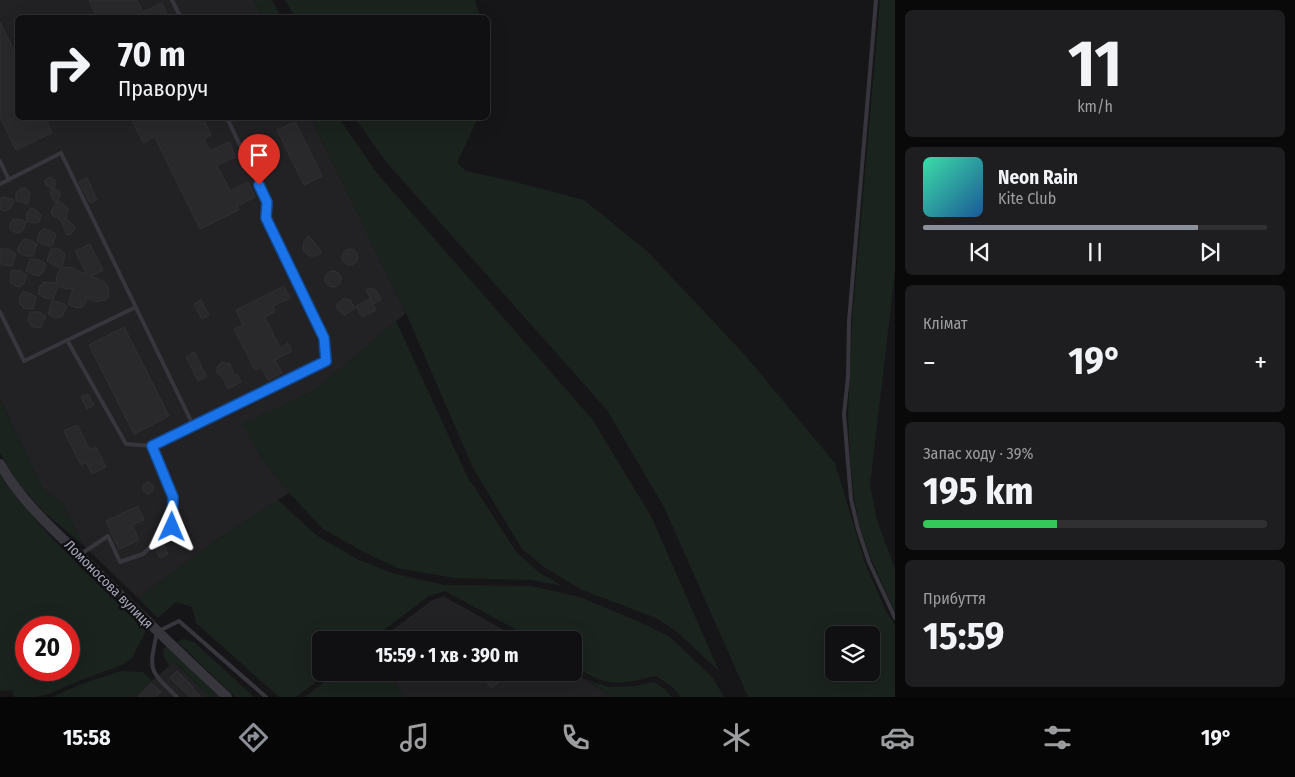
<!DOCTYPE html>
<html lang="uk">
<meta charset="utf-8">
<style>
:root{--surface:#101012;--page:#1e1e20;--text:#f1f3f6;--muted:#9c9d9f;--line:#303032;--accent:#8c9099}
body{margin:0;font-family:"Fira Sans Condensed",sans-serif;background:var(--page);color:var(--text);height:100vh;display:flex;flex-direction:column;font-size:19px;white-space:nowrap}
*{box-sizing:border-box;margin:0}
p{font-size:16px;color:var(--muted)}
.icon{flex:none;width:28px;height:28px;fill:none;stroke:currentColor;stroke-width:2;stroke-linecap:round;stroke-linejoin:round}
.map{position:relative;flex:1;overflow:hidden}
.panel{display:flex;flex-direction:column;gap:10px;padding:10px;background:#09090a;width:400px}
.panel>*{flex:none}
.hud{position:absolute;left:15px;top:15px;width:475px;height:105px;border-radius:8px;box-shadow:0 5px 20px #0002,0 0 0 1px var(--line);background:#101012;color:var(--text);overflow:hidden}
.fabs{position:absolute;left:825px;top:626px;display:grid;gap:10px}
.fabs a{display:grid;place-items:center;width:55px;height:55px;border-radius:8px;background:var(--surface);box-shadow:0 5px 20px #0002,0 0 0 1px var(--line);font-size:25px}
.speed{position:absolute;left:15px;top:616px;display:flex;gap:10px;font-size:25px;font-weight:700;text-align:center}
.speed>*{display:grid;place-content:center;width:65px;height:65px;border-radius:50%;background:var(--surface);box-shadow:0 5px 20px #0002,0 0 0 1px var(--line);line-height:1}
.speed .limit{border:8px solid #d22;background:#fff;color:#111}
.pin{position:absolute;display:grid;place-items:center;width:42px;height:42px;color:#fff;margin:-51px -21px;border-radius:50% 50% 50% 0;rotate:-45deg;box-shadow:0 0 5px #0007}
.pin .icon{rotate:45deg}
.me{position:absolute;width:55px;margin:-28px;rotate:1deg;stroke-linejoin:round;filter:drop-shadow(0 0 4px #0008)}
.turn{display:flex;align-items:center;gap:18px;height:105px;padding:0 20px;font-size:22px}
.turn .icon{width:65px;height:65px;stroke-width:2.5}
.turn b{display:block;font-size:35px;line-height:42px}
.big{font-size:38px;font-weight:700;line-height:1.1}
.panel .tile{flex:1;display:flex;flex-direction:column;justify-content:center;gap:8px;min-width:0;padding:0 18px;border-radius:8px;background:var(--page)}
.panel .dial{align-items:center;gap:0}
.dial b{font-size:65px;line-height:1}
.song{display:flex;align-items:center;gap:15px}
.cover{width:60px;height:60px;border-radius:8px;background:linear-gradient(135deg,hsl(160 70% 55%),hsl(210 70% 35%))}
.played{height:5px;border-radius:2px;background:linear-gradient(90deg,var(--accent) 80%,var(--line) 80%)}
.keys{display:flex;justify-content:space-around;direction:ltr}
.heat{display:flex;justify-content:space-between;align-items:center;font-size:28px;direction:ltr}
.charge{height:8px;border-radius:4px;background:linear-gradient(90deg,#34c759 39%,var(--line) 0)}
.trip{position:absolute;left:312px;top:631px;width:270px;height:50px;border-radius:8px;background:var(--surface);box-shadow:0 5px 20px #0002,0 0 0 1px var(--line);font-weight:700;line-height:50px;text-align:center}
.menu{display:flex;height:80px;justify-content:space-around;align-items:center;background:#060607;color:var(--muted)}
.menu .icon{width:35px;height:35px}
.menu .current{color:var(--accent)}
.menu b{font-size:22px;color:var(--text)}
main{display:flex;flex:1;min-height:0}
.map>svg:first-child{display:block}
.built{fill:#222225}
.green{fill:#1b231e;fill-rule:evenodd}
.building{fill:#29292c;stroke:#312f34}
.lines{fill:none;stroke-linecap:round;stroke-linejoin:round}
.service{stroke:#37363d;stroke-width:4}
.tertiary{stroke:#37363d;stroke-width:10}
.route-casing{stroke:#114b97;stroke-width:12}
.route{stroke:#1a73e8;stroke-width:9}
.labels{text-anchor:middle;stroke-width:5;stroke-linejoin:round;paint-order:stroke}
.street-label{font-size:14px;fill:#a6a7b9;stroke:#111113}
</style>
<main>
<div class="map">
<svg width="895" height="697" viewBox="0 0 895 697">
<rect width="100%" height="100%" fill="#161618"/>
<!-- built -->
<g class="built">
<polygon points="0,0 253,0 262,17 18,18 18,118 311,118 406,313 315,390 243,424 263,460 289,493 215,541 138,598 83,545 63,504 43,489 0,399"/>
<polygon points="443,596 513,635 521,640 379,640 431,601"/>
<polygon points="174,662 210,697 133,697"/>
<polygon points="574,672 612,697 405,697 388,673"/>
</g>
<!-- green -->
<g class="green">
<polygon points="253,0 272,0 281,17 262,17"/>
<polygon points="285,0 475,0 480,17 295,17"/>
<polygon points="880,0 895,0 895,272 870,485 877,520 895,569 895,612 872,561 860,528 854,497 850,459 848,415 852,323"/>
<polygon points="311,118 339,118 376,172 592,419 651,516 719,671 676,631 656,618 582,590 544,567 522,549 473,468 406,313"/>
<path d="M355,118H478L457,163L466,171L516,182L584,200L647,251L745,355L835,463L865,563L886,611L895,626V697H748L665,509L607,410L387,163ZM834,635H871V672H834Z"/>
<polygon points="396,321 467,476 517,553 540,573 563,586 531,580 454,578 397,568 362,551 323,529 289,493 263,460 242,424 315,390"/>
<polygon points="0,399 43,489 63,504 83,545 44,512 20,485 6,464 0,453"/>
<path d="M0,475C40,532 96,581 146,631L132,658L122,665L81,680L49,694L35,697H14L13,690L0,691ZM26,628H69V670H26Z"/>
<path d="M278,500L316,535L357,559L395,574L445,585L531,586L580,597L649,626L670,637L713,678L724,697H681L670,685L656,676C641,679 624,685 609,682C596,680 584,672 574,665V640H535L445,591L429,596L371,640H321V672L328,673L296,697H279L196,623L192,607L176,602L158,618L138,598L215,541Z"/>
<polygon points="183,639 194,642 254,697 235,697 178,642"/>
<polygon points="167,646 219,697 210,697 175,662 169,666 164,657 163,649"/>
<polygon points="121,671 143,672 152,681 133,697 52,697 81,684"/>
<polygon points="337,672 388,673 405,697 305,697"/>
<polygon points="586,679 608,687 635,686 654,682 665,689 672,697 612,697"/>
</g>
<!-- building -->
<g class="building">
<polygon points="89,0 137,0 143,12 162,3 169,18 97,18"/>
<polygon points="0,22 18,59 18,118 45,118 52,133 16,150 0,117"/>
<polygon points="131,118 203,118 211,135 204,139 210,151 229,142 236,157 217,165 230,191 248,182 255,197 237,206 239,210 200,229 155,137 143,143"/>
<polygon points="295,122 322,176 304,185 277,130"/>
<polygon points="50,177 55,180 55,188 47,186 45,183 45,180"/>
<polygon points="87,178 97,200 90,203 79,182"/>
<polygon points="21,188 25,188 30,193 28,204 16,201 16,193"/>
<polygon points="51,188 59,191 60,194 60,196 56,203 51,197"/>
<polygon points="3,197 14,200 11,208 5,211 0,209 0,199"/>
<polygon points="59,201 68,208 66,219 74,225 75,228 71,234 67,235 61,221 57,217 54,217 51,213 53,207"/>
<polygon points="30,209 35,209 41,215 39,222 34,223 26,221 27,213"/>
<polygon points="13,219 19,219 26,222 23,230 19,233 14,232 10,229 10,224"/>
<polygon points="43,229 49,230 56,234 52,246 44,245 37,241 39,233"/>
<polygon points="309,236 322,252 317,256 309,256 303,250 304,241"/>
<polygon points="24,239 30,240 37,244 33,256 25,256 17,251 20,244"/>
<polygon points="90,244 103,270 91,276 105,282 108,286 109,296 106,300 96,302 87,298 83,307 76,308 68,304 73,289 66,289 58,286 53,299 45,298 38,294 40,286 44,282 56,283 57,274 61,269 47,261 51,249 59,249 65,254 62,268 70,267 87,275 75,251"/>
<polygon points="0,249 9,249 16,254 12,266 4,265 0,263"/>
<circle cx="350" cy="257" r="8"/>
<polygon points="30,259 39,260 46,264 43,272 39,276 34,275 26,271"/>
<polygon points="11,270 20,271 27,275 24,283 20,287 15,286 10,282"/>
<circle cx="333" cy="279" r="8"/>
<polygon points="284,286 290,298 273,306 275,312 265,317 280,348 288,343 292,351 275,360 282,373 268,380 261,367 255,370 234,329 243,325 236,310"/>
<polygon points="371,288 376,290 381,300 373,304 366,290"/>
<polygon points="23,292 29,293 36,297 33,309 24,308 19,303 20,296"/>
<polygon points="343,299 350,300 355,308 345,315 342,314 337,308 337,304"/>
<polygon points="370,299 376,310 362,317 356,306"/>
<polygon points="201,300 209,315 202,319 194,304"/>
<polygon points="52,301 60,302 67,306 62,317 55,318 48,314"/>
<polygon points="30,312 39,312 46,316 41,327 37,328 31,326 28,320"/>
<polygon points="124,327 169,416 134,434 89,345"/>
<polygon points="194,352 207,377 198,381 186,357"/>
<polygon points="222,362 230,364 234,376 237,374 241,382 228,389 223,378 217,373 217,367"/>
<polygon points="88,394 94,405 87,409 81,397"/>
<polygon points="77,425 90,450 96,447 106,467 92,474 86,462 81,465 64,431"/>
<circle cx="148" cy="488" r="5.5"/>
<polygon points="138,506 144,520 132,525 139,540 119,549 106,521"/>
<polygon points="164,545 168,554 160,558 156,549"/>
<polygon points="177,671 193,687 192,688 201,697 190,697 170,678"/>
<polygon points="480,672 513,672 491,688"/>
<polygon points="151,683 161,692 156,697 138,697"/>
</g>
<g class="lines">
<!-- service -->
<g class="service">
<polyline points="172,0 181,18"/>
<polyline points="876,0 849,321 848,377 844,414 851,499 858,529 869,562 895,618"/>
<polyline points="0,161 9,180"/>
<polyline points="0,184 61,153 193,425 152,446 126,444 67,340"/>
<polyline points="0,312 24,361 136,307"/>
<polyline points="193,425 326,361 324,338 266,218 267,202 227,118"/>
<polyline points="81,554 108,536 120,562 143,554 172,527 173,497 152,446"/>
<path d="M177,697C148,669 149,671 157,632L179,621L266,697"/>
</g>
<!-- tertiary -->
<path class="tertiary" d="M0,464C22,503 57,533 89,564C134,609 180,653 227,697"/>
</g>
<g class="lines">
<!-- route casing -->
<g class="route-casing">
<polyline id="route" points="172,527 173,497 152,446 326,361 324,338 266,218 267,202 259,185"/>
</g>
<!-- route -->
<use href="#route" class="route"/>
</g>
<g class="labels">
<!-- street labels -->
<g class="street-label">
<text transform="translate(109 584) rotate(45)" y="5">Ломоносова вулиця</text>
</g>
</g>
</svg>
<div class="fabs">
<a><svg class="icon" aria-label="layers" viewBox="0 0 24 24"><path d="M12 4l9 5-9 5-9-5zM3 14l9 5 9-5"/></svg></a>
</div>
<div class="speed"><div class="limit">20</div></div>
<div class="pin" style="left:259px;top:185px;background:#d93025"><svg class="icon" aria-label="arrive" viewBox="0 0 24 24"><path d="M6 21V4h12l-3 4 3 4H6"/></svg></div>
<svg class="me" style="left:172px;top:527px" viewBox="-20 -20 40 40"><path d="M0-17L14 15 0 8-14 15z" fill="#1a73e8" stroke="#fff" stroke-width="4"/></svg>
<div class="trip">15:59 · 1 хв · 390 m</div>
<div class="hud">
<div class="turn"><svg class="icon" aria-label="right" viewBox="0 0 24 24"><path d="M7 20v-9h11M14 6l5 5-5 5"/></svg><div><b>70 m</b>Праворуч</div></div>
</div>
</div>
<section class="panel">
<div class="tile dial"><b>11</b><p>km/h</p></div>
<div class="tile">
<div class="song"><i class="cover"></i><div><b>Neon Rain</b><p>Kite Club</p></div></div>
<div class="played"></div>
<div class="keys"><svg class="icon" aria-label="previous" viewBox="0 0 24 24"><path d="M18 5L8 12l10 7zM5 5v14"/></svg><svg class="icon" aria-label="pause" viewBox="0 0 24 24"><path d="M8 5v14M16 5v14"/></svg><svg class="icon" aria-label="next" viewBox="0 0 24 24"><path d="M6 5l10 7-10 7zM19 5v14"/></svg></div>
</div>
<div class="tile"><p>Клімат</p>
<div class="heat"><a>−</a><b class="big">19°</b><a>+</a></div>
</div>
<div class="tile"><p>Запас ходу · 39%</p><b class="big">195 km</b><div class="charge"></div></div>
<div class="tile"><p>Прибуття</p><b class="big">15:59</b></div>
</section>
</main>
<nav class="menu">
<b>15:58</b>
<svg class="icon current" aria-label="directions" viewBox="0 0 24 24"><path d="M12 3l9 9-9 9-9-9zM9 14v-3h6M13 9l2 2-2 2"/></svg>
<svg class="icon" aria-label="music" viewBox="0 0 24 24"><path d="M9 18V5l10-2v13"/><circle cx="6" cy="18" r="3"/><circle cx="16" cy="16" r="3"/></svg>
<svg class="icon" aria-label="phone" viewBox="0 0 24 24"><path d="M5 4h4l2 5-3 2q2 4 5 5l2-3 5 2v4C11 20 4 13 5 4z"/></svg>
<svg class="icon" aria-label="climate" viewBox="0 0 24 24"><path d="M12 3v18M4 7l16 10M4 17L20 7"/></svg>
<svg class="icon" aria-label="car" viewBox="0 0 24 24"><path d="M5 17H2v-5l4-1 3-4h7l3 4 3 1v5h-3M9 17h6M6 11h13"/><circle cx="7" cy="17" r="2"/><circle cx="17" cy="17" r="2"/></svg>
<svg class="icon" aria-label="filters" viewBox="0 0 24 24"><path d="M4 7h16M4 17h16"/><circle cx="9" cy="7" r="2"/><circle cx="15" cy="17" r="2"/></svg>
<b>19°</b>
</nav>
